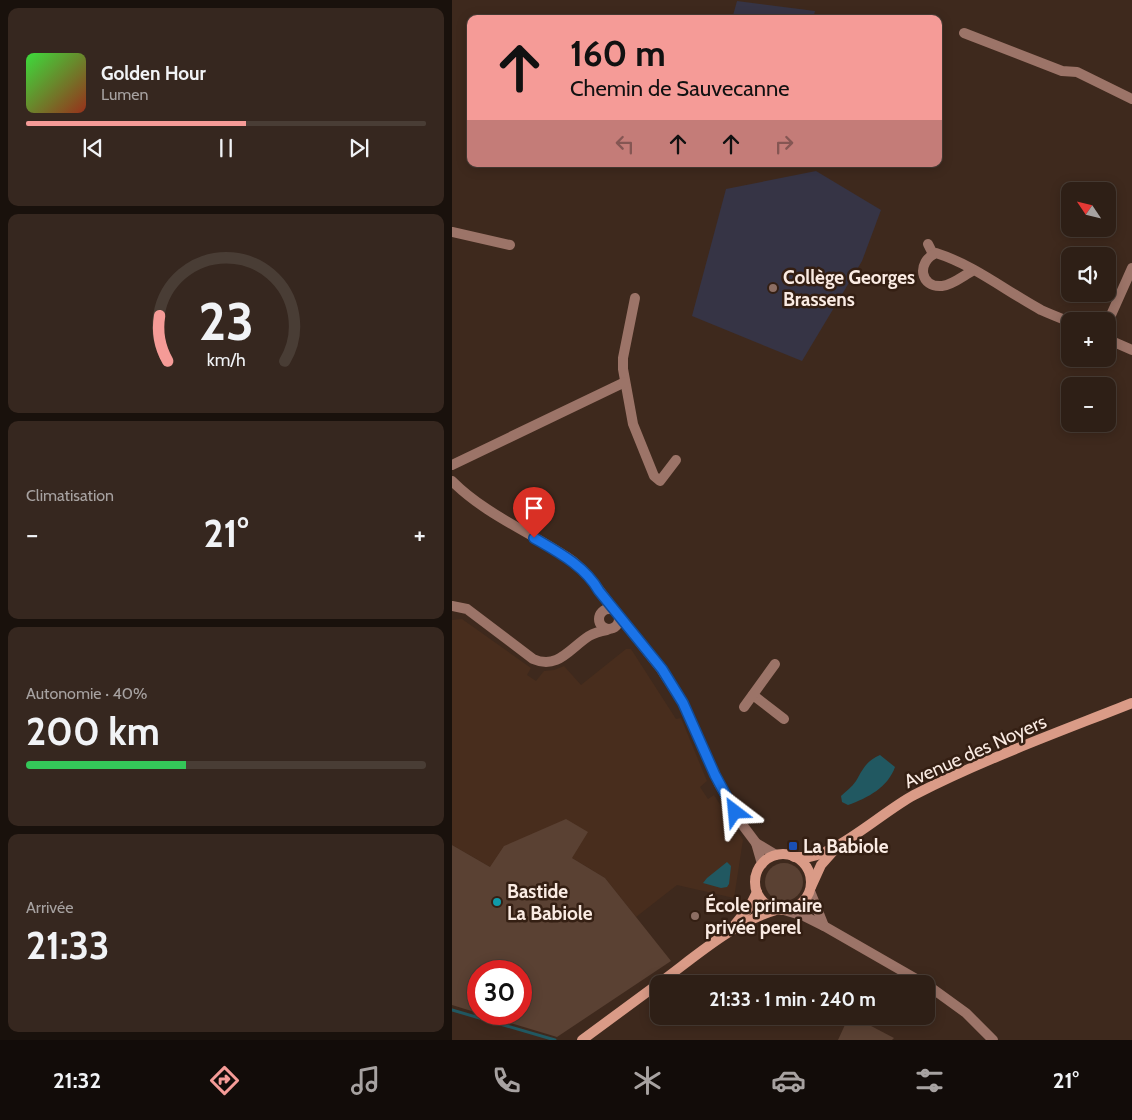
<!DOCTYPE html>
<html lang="fr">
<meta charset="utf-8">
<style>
:root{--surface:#2e1f16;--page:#36271f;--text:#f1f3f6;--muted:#a7a2a1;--line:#493d35;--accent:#f59b97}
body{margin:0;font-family:Cabin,sans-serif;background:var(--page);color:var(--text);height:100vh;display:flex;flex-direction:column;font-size:19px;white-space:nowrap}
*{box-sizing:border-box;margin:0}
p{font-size:16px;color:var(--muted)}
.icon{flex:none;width:28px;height:28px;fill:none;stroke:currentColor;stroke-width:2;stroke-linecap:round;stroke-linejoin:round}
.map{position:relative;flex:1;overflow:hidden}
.sheet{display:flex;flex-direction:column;gap:8px;padding:8px;background:#19110c;width:452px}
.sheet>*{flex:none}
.top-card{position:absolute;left:15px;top:15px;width:475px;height:152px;border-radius:10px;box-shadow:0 2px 12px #0003,0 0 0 1px var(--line);background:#f59b97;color:#111;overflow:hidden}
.needle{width:32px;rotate:305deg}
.controls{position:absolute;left:609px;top:182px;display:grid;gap:10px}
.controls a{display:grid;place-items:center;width:55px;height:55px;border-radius:10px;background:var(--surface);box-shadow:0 2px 12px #0003,0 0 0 1px var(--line);font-size:25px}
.speed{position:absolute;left:15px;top:960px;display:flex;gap:10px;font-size:25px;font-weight:700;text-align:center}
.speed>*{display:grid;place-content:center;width:65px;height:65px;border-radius:50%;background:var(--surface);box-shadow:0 2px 12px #0003,0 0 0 1px var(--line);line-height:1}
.speed .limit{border:8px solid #d22;background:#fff;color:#111}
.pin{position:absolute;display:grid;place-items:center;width:42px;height:42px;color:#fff;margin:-51px -21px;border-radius:50% 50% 50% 0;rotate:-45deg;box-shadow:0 0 5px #0007}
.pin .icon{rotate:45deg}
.me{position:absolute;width:55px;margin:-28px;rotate:331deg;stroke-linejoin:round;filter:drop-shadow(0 0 4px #0008)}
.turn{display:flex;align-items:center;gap:18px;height:105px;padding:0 20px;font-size:22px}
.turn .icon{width:65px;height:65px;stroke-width:2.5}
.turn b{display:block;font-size:35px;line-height:42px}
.lanes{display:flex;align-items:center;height:48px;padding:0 20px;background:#0003;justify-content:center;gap:25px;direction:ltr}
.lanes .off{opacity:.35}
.big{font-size:38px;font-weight:800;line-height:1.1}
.sheet .card{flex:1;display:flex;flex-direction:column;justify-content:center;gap:8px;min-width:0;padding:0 18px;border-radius:10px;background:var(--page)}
.sheet .dial{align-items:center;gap:0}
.dial svg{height:130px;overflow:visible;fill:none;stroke:var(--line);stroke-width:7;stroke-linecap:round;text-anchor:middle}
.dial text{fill:var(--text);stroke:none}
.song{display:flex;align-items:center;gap:15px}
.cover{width:60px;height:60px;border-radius:8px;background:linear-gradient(135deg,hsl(120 70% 55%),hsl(10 70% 35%))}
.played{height:5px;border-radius:2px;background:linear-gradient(90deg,var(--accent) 55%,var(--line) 55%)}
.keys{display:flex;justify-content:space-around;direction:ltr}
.heat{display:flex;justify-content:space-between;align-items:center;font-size:28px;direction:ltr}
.charge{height:8px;border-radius:4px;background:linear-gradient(90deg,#34c759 40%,var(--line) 0)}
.trip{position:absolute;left:198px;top:975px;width:285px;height:50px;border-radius:10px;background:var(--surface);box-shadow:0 2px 12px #0003,0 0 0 1px var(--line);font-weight:800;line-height:50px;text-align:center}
.dock{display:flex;height:80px;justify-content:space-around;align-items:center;background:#120c09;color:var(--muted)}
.dock .icon{width:35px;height:35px}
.dock .active{color:var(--accent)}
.dock b{font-size:22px;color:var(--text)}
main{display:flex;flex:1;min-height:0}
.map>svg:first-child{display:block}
.built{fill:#482d1d}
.education{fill:#363445}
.green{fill:#5a4133}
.water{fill:#215861}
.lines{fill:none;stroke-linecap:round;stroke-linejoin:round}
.stream{stroke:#215861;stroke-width:3}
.street{stroke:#9c7468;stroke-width:10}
.secondary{stroke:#da9b87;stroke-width:10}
.route-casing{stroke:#114b97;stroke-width:12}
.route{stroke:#1a73e8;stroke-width:9}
.education-dot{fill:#8d6e63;stroke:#341f13;stroke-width:2}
.transit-dot{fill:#1a4fb4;stroke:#341f13;stroke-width:2}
.culture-dot{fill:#0f9aa8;stroke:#341f13;stroke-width:2}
.labels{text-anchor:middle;stroke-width:5;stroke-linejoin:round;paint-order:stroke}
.poi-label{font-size:19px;font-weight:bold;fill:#faebe3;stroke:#341f13;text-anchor:start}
.street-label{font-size:19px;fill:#faebe3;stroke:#341f13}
</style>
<main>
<section class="sheet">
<div class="card">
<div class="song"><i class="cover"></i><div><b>Golden Hour</b><p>Lumen</p></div></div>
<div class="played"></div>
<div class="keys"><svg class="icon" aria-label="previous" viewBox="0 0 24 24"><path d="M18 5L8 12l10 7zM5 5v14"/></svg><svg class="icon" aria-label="pause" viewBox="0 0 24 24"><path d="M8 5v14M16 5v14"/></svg><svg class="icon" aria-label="next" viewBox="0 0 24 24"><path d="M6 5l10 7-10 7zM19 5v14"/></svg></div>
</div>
<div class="card dial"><svg viewBox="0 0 100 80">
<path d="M14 69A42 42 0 1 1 86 69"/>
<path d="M14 69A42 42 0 0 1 9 41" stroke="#f59b97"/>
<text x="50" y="56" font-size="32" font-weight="700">23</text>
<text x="50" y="72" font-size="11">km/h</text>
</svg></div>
<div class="card"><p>Climatisation</p>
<div class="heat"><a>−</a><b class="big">21°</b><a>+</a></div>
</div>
<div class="card"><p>Autonomie · 40%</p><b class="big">200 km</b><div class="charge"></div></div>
<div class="card"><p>Arrivée</p><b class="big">21:33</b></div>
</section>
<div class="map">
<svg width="680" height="1040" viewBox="0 0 680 1040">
<rect width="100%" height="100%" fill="#3e291d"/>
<!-- built -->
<polygon class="built" points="10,619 79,668 75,675 84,681 92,671 102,670 112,666 129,685 174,649 179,649 224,719 229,718 255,781 248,787 256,799 262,795 291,840 282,898 225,885 184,917 153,878 120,858 38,867 0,845 0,620"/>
<!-- education -->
<g class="education">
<polygon points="285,1 363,11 361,19 280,19"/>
<polygon points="364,171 429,210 410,261 350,361 240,316 274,189"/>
</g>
<!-- green -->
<g class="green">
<polygon points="114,819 136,832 120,858 153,878 219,961 105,1037 28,1014 69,1014 69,971 26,971 26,1013 0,1005 0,845 38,867 52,846"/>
<circle cx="332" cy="882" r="19"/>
<polygon points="397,1016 400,1016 442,1038 440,1040 386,1040"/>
</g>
<!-- water -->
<g class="water">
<path d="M428,755L443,767C436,787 416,798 396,805L390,802L389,796C394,791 400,787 404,781C411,769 414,761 428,755Z"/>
<polygon points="275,862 279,866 277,884 275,887 269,888 251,883 255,878"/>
</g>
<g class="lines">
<!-- stream -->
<polyline class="stream" points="0,1010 103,1040"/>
<!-- street -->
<g class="street">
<polyline points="512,33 610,71 625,72 680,99"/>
<polyline points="0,232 58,245"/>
<polyline points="476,244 481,254"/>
<path d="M522,270C512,275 501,285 490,286C468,288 464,262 484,253C522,265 554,291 589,310C598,314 608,318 618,322"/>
<polyline points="183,298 171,358 171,369 181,424 202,476 208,481 224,460"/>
<polyline points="655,324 680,268"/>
<polyline points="655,339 680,350"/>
<polyline points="0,465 173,382"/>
<path d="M0,481C33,514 76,531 115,557C135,570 149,593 163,611"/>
<path d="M0,606L15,609L81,659C106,670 118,648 137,636C142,633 149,631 155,630"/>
<circle cx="157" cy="619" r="10"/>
<polyline points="166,615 209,669 231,703 267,784 292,827 304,843 324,855"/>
<polyline points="301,695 332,719"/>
<polyline points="292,707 323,664"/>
<polyline points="304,843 310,864"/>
<polyline points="358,891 372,926"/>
<polyline points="332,910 352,916 372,926 473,984"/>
<polyline points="474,984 514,1013 541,1040"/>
</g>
<!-- secondary -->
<g class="secondary">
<circle cx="331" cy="882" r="28"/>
<path d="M342,857C347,857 352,857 357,857C388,852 432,811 462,795C532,759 607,732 680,703"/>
<polyline points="359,887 369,865 385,847"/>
<polyline points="281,927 298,906 305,892"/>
<path d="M206,984C243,957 280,923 324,910"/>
<polyline points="130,1040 206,984"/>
</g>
</g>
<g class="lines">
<!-- route casing -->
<g class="route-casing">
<path id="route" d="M82,538C106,552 133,566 147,591L210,669L231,703L263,775L283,812"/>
</g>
<!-- route -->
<use href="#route" class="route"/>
</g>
<!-- markers -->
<g class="education-dot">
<circle cx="321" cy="288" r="5"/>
<circle cx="243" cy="916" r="5"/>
</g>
<rect class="transit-dot" x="336" y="841" width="10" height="10" rx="2.5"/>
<circle class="culture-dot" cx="45" cy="902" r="5"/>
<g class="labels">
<!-- poi labels -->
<g class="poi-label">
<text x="331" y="284">Collège Georges<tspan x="331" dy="22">Brassens</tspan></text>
<text x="351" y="853">La Babiole</text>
<text x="55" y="898">Bastide<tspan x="55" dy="22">La Babiole</tspan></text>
<text x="253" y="912">École primaire<tspan x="253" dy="22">privée perel</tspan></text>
</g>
<!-- street labels -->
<g class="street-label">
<text transform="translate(523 751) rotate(-24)" y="7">Avenue des Noyers</text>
</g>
</g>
</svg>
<div class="controls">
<a><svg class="needle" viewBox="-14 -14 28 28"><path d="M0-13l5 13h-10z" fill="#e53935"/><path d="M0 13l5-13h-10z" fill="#a7a2a1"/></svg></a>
<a><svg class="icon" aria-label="sound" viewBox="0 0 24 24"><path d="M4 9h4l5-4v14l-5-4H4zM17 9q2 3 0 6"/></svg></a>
<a>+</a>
<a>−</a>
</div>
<div class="speed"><div class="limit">30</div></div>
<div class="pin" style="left:82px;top:538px;background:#d93025"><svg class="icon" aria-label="arrive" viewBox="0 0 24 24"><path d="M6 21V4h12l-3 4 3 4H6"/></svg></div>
<svg class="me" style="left:283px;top:812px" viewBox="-20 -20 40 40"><path d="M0-17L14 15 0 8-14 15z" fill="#1a73e8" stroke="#fff" stroke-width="4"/></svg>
<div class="trip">21:33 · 1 min · 240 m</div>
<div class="top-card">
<div class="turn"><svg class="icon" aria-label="ahead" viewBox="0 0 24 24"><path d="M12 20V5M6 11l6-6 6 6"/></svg><div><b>160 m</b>Chemin de Sauvecanne</div></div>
<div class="lanes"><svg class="icon off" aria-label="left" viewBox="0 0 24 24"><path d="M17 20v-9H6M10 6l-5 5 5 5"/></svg><svg class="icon" aria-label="ahead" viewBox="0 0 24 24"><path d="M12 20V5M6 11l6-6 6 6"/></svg><svg class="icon" aria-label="ahead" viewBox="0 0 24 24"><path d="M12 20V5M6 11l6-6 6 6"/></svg><svg class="icon off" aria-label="right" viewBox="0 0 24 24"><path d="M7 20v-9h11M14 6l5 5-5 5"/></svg></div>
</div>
</div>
</main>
<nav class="dock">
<b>21:32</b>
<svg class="icon active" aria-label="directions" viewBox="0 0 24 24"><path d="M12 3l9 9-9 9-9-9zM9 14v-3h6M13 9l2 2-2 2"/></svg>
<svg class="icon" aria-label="music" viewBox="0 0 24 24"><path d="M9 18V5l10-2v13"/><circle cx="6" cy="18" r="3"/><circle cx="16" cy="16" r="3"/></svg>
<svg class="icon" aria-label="phone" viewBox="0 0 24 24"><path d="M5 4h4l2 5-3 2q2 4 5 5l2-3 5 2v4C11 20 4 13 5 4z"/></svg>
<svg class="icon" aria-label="climate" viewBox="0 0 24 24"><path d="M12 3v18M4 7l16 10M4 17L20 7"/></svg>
<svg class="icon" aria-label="car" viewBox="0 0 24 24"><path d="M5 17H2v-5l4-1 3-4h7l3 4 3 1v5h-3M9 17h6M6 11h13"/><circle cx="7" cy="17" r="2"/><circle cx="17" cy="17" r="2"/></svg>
<svg class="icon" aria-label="filters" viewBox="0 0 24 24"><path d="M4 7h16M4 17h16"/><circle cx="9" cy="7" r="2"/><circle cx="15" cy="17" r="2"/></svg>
<b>21°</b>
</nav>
